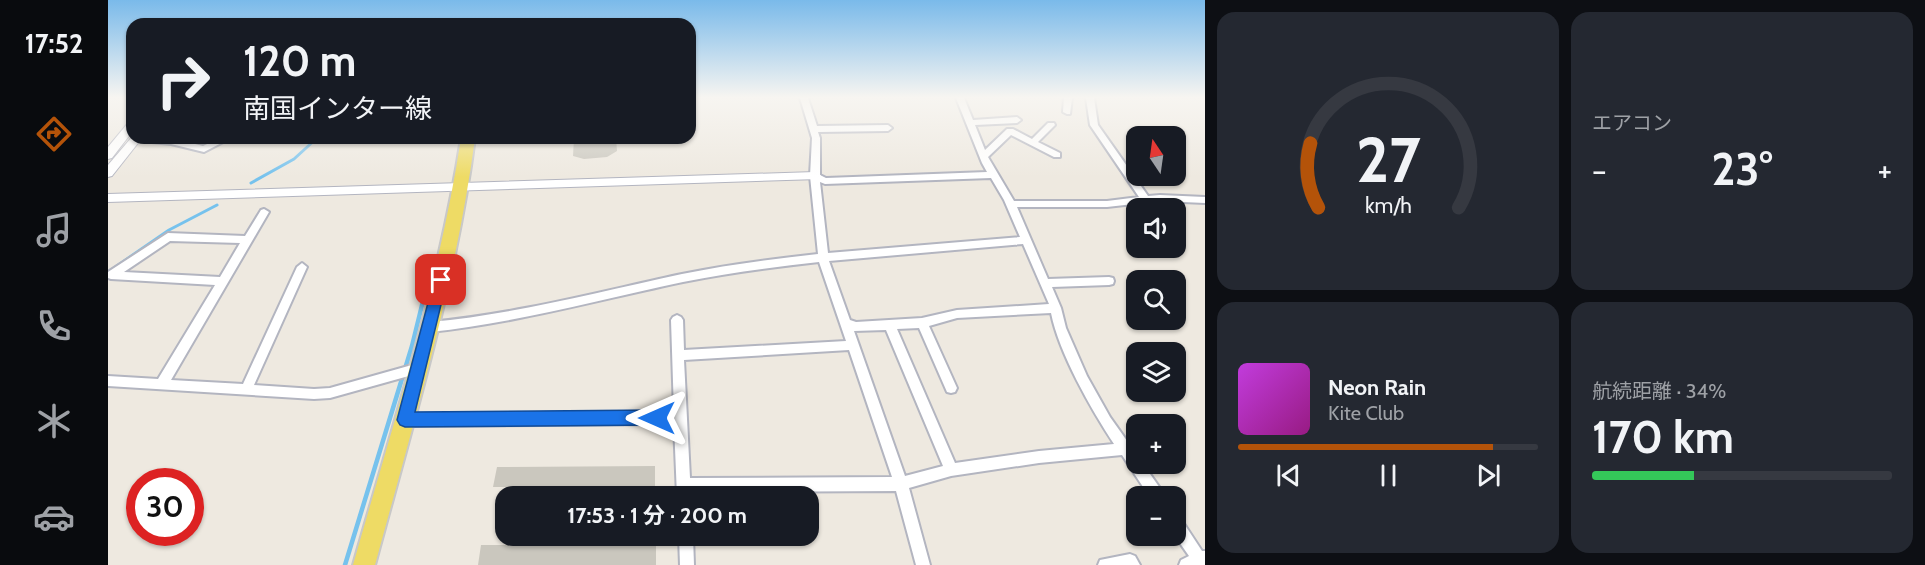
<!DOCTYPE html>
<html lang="ja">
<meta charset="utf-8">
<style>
:root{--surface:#171b24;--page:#242831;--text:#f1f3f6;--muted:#9ea1a6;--line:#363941;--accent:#b45309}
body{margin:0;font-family:Cabin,"Noto Sans JP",sans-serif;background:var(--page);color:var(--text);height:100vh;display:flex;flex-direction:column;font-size:22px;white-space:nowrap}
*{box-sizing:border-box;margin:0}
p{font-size:20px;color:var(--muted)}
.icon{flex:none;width:33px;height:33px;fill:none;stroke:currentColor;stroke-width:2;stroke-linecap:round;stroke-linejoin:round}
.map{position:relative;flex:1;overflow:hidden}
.panel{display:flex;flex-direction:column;gap:12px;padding:12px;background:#0d0f14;width:720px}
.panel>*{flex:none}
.guide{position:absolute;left:18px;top:18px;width:570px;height:126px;border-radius:18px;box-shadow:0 2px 4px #0004;background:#171b24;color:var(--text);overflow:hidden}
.needle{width:39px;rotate:347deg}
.fabs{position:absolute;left:1018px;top:126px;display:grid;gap:12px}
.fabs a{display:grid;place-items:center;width:60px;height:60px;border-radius:12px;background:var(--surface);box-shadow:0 2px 4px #0004;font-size:30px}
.speed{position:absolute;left:18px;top:468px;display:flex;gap:12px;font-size:30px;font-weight:700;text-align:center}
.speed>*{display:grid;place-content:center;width:78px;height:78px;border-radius:50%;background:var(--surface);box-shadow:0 2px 4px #0004;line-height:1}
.speed .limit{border:9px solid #d22;background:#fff;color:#111}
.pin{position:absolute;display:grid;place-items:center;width:51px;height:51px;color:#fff;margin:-26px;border-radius:12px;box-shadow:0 3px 9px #0006}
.me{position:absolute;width:66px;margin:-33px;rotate:270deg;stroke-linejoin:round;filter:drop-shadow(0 0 4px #0008)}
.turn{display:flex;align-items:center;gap:21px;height:126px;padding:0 18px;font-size:27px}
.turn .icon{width:78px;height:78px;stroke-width:2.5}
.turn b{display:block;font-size:42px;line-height:51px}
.big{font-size:45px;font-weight:700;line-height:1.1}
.panel .widget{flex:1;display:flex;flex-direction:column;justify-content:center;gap:9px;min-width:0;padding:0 21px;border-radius:18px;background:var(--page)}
.panel .dial{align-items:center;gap:0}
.dial svg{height:156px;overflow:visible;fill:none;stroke:var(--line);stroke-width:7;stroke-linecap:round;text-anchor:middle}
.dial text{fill:var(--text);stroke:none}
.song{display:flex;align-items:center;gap:18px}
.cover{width:72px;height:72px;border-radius:9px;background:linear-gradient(135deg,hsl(290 70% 55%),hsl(310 70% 35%))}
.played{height:6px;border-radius:3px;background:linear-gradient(90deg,var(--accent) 85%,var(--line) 85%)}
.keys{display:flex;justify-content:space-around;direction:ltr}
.heat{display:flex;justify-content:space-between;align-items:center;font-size:33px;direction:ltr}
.charge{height:9px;border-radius:4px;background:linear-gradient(90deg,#34c759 34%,var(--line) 0)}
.panel .tiles{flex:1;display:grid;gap:12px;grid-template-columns:repeat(2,1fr)}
.trip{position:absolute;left:387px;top:486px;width:324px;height:60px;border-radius:18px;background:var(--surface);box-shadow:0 2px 4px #0004;font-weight:700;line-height:60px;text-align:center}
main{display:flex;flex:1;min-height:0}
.tab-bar{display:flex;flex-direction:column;width:108px;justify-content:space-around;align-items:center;background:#090b0e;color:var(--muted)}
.tab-bar .icon{width:42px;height:42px}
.tab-bar .active{color:var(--accent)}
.tab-bar b{font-size:27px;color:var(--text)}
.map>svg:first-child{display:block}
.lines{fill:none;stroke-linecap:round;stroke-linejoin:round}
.stream-far1{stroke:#76c2ed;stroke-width:3}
.stream{stroke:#76c2ed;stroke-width:4.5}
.building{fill:#cac7be}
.minor-casing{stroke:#b3b5c0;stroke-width:4}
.tertiary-casing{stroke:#b3b5c0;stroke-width:2}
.primary-casing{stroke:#c8c8c8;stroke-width:4}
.minor{fill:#fff;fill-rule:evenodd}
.tertiary{fill:#fff;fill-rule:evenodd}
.primary{fill:#eedb65;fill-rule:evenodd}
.route{fill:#1a73e8;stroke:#114b97;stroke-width:1.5}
</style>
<main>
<nav class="tab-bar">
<b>17:52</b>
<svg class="icon active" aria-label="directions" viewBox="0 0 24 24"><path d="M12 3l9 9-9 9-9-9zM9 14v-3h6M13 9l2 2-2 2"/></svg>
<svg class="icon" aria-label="music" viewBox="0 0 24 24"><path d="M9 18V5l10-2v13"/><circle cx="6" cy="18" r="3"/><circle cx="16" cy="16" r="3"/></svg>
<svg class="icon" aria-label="phone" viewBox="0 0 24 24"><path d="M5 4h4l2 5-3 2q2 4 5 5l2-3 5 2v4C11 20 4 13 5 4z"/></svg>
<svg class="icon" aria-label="climate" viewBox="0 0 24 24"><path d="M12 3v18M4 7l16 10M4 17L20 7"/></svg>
<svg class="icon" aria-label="car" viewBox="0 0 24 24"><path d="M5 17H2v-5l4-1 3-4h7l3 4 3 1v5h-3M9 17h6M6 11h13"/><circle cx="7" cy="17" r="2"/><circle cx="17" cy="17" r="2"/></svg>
</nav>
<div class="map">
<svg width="1097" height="565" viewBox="0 0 1097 565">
<rect width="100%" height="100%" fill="#eee9e0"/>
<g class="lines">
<!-- stream-far1 -->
<g class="stream-far1">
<polyline points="143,183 186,159 209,138"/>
<polyline points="0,272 61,230 109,205"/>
<polyline points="316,298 320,280"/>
</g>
<!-- stream -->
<polyline class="stream" points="237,565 304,346 316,297"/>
</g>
<!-- building -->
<g class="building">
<polygon points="466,138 508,138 509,151 499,157 476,159 465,156"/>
<polygon points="547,466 547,496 493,496 494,487 385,487 389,467"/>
<polygon points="493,538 548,538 548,565 370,565 373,545 493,545"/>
</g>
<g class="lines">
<!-- minor casing -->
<g class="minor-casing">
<g id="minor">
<path d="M692,98H700L709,126L780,125L784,128L780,131L710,132L712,138V175L718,178L879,172L874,163L848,98H856L865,120L909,117L913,120L909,123L867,125L877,150L899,129H905L924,139L940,123H946L947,125L930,142L952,153V157H946L903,135L880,157L906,201H999L1031,197L982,125L978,98H986L990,125L1040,196L1052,195L1097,197V203L1052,201L999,207H909L940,279L1001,277L1005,278L1006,281L1005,284L1001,285L944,287L953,308L958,328L979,376L1002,417L1029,455V464H1035L1054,491L1056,496H1041L1014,455L931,463L843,476L801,488L822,565H808L788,491L582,492L583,496H569L566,424L297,426L293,424L291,420L293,416L297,414L566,412L563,320L565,317L569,315L573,317L575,320L576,350L738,341L711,262C666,267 620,273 575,282C490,300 408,323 322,332L318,330L316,327L318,324L322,322C408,314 490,292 574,274C618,265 664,259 710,254L702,176L704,138ZM883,178L896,200L912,237L720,253L712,182L717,184ZM915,244L941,304L849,310L814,318L748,322L742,320L721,261ZM943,313C951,353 983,409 1006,444L931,451L847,463L789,329L811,328L839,392L843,393L847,392L849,388L821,326L849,318ZM778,330L835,466L797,476L746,331ZM741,350L784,477L582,478L576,360Z"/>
<polygon points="956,98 964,98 962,114 959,114 955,112"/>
<polygon points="30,138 63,138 95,146 112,138 123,138 96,152 63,144 34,141"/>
<path d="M156,209L161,212L63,380L135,384L189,267L194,263L199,267L146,385L206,389L222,388L311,363L315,364L317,368L315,372L222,398L206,399L0,386V376L50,379L107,285L3,279L0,278V272L60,233L137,236L153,210ZM62,241L132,243L112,277L16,272Z"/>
<polygon points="1068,517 1073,519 1094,551 1097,551 1097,565 1071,565 1073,560 1081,556 1067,536"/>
<polygon points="571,536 585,536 586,565 572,565"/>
<polygon points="1022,554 1027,556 1032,565 990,565 992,560"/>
</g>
</g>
<!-- tertiary casing -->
<g class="tertiary-casing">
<g id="tertiary">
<polygon points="24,122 24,132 4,158 0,159 0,147 20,123"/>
<polygon points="24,137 34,138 4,176 0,177 0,165"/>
<polygon points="707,172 711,173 713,176 711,179 0,202 0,194"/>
</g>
</g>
<!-- primary casing -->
<g class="primary-casing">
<path id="primary" d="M353,138H367C348,283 305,424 267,565H245C285,424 331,283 353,138Z"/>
</g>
<!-- minor -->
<use href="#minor" class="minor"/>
<!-- tertiary -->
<use href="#tertiary" class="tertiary"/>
<!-- primary -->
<use href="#primary" class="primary"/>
</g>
<!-- sky -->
<linearGradient id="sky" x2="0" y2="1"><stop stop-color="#7abaea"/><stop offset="0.55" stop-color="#f7f5f1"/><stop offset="1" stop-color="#f7f5f1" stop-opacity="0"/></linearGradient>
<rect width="1097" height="177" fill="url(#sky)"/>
<!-- route -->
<polygon class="route" points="333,275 339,280 307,412 549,410 555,413 557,418 555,423 549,425 297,427 292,425 289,420 326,280"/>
</svg>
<div class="fabs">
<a><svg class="needle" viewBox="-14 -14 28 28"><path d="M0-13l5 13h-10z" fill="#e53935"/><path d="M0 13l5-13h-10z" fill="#9ea1a6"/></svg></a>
<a><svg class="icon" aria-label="sound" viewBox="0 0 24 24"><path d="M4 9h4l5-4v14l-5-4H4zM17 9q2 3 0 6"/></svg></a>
<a><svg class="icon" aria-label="search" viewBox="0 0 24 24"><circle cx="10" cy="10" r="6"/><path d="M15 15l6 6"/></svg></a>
<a><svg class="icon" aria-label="layers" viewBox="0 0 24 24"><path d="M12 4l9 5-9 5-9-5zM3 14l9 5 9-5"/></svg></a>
<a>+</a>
<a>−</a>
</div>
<div class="speed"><div class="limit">30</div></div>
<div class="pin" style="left:333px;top:280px;background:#d93025"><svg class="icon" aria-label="arrive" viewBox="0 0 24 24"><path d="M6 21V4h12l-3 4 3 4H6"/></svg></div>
<svg class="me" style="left:549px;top:418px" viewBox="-20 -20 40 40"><path d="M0-17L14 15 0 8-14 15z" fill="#1a73e8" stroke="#fff" stroke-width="4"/></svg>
<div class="trip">17:53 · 1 分 · 200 m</div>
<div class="guide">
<div class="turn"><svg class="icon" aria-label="right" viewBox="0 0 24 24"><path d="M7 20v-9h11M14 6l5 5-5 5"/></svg><div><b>120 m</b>南国インター線</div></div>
</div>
</div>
<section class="panel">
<div class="tiles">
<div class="widget dial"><svg viewBox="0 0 100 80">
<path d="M14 69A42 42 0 1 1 86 69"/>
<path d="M14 69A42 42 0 0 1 10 36" stroke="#b45309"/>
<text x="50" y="56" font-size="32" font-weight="700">27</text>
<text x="50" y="72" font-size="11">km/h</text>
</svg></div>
<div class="widget"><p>エアコン</p>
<div class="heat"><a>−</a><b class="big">23°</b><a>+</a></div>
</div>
<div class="widget">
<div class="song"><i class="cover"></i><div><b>Neon Rain</b><p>Kite Club</p></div></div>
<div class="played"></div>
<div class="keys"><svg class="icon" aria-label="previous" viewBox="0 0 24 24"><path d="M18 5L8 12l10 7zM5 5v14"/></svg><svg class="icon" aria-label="pause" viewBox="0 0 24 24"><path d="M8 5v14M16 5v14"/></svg><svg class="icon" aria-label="next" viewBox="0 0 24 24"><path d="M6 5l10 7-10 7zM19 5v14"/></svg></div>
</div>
<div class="widget"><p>航続距離 · 34%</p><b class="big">170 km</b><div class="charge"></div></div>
</div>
</section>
</main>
